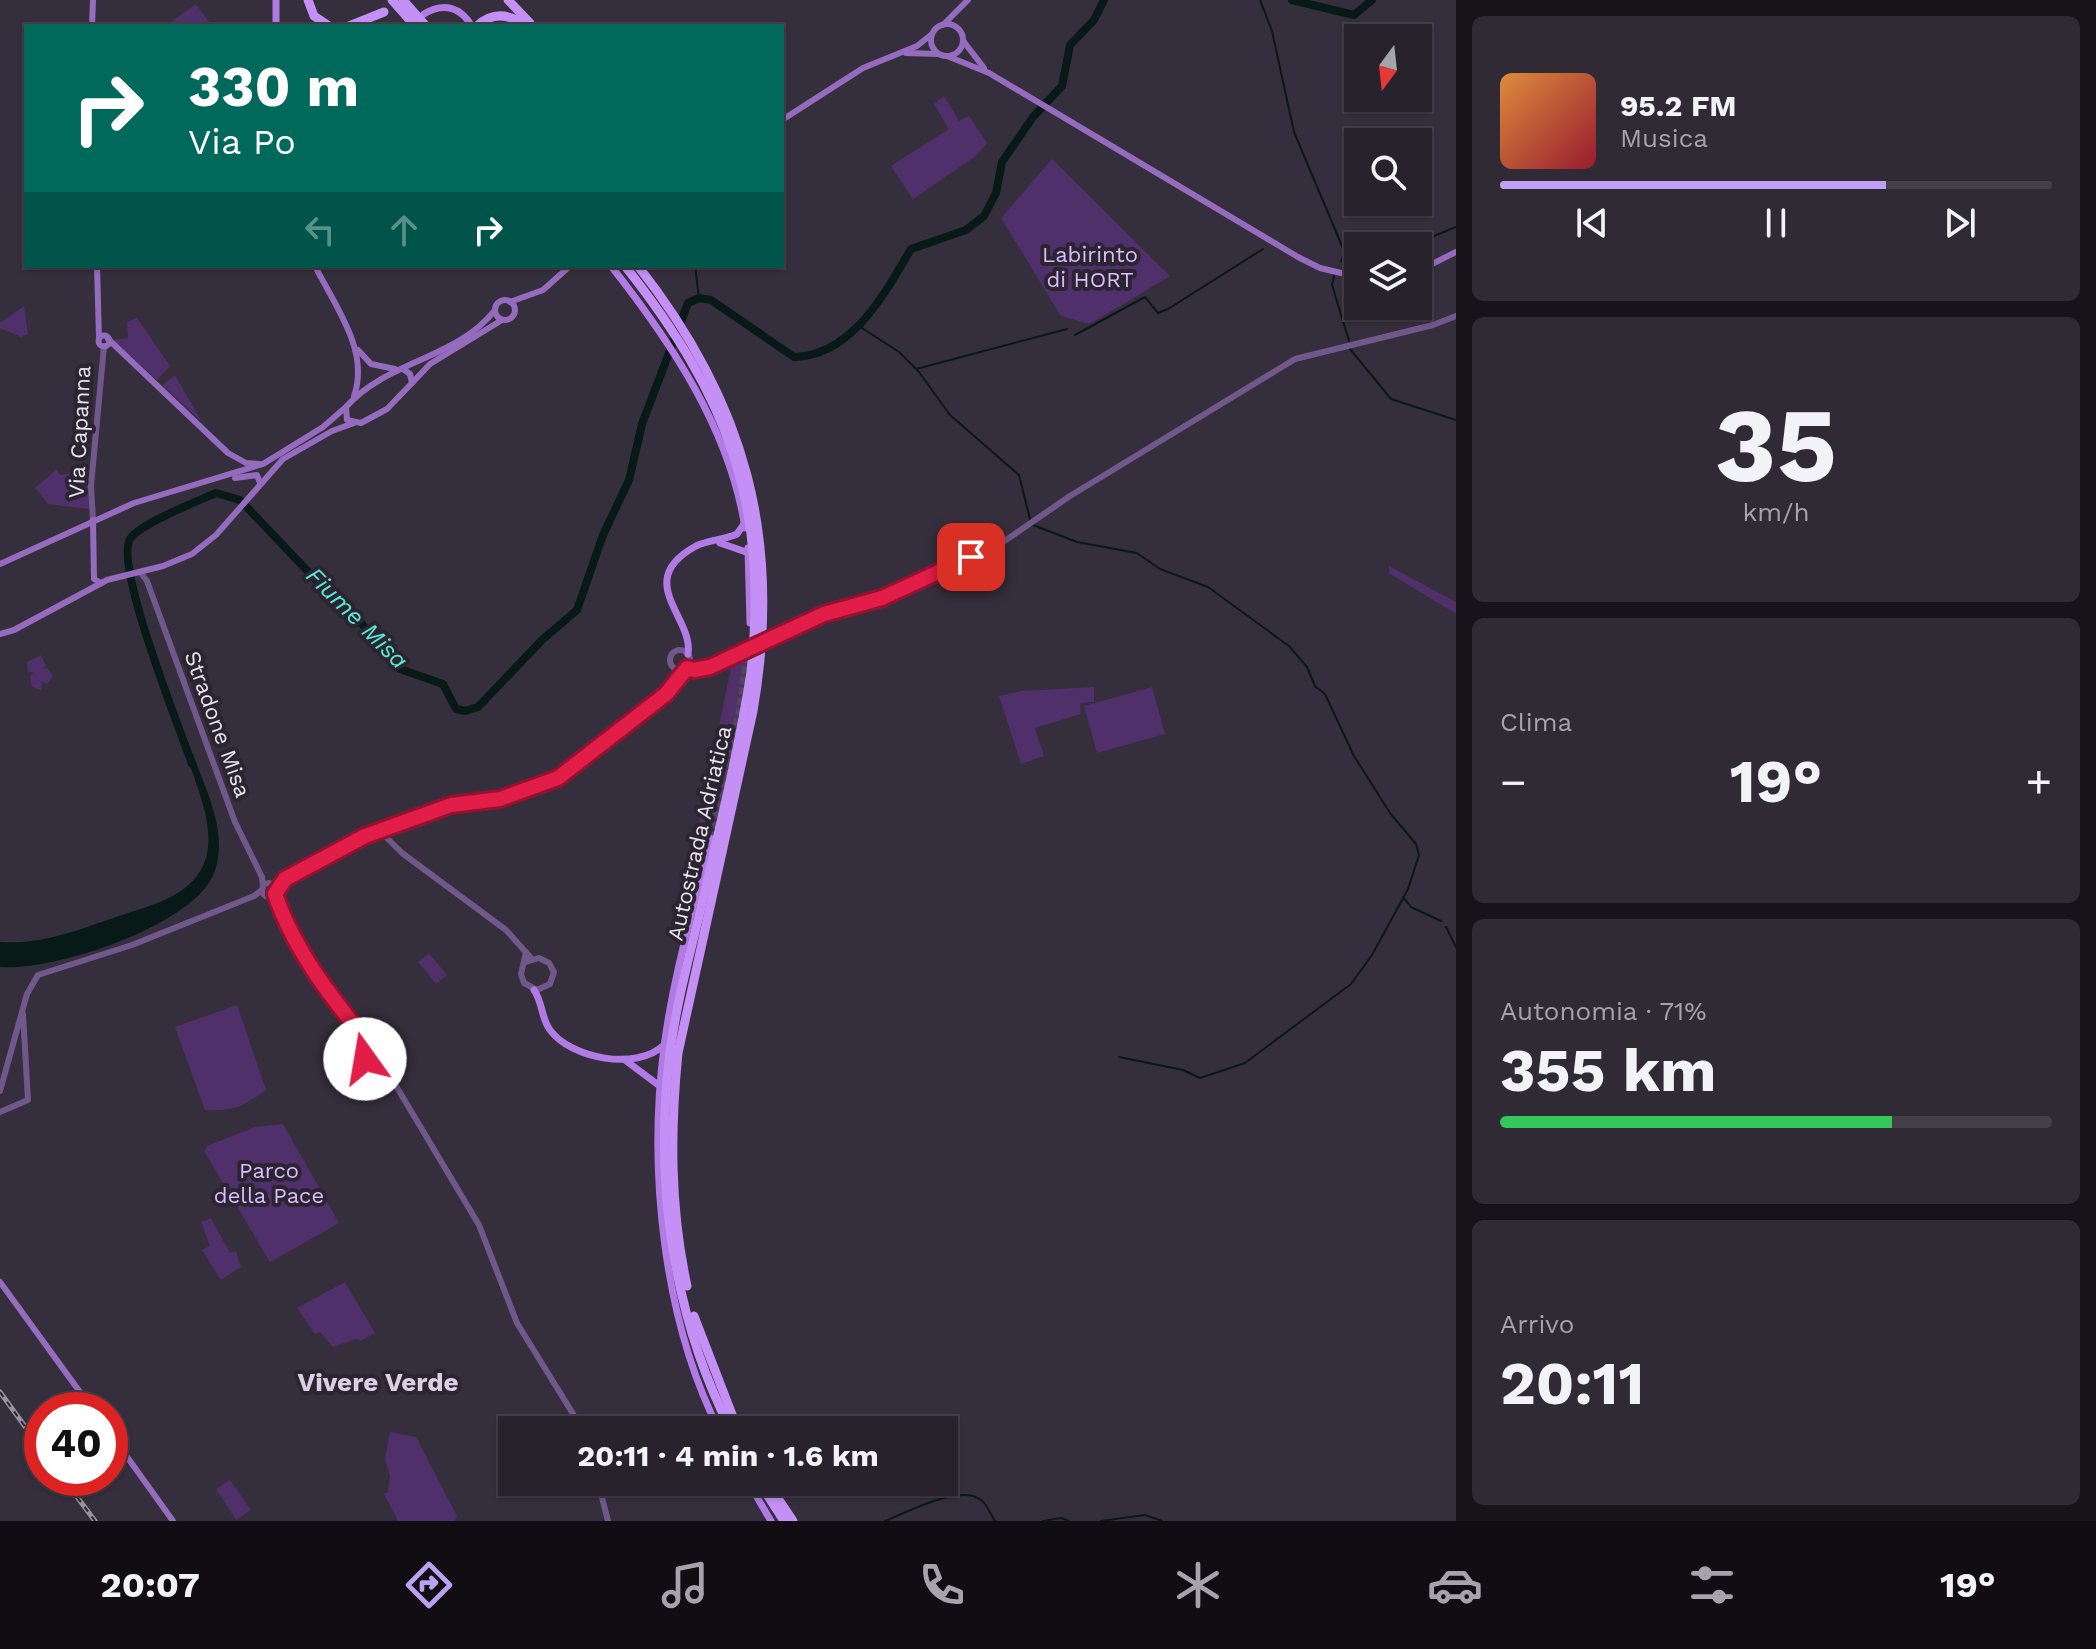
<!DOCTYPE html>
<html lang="it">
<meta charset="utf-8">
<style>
:root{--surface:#28222d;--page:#302a35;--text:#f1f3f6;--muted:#a5a4aa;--line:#443f49;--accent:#bca0f2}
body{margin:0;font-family:"Work Sans",sans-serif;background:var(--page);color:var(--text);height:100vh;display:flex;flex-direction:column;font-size:30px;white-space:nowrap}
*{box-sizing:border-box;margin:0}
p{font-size:26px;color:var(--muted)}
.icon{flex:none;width:44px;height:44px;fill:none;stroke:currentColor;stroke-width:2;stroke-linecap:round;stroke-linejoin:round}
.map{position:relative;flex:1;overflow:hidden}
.details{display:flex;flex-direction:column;gap:16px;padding:16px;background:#161319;width:640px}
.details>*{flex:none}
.guide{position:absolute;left:24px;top:24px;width:760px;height:244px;border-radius:0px;box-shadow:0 2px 6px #0004,0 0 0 2px var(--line);background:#00695c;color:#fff;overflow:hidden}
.needle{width:52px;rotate:195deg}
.buttons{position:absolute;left:1344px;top:24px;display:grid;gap:16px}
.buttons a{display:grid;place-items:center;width:88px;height:88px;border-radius:0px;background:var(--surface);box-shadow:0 2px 6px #0004,0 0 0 2px var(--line);font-size:40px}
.speed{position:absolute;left:24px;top:1392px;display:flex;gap:16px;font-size:40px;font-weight:700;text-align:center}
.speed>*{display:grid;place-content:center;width:104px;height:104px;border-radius:50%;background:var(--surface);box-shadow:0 2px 6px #0004,0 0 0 2px var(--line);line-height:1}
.speed .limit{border:12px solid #d22;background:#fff;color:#111}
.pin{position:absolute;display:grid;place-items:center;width:68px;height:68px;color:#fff;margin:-34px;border-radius:16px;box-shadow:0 4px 12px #0006}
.me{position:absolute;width:88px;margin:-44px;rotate:347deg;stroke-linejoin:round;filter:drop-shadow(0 0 6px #0008)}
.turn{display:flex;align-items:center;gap:28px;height:168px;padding:0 32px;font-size:36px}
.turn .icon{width:104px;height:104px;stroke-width:2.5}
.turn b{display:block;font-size:56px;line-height:68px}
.lanes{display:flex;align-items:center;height:76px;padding:0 32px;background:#0003;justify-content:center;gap:40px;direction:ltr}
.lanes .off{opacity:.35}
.big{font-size:60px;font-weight:700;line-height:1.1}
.details .card{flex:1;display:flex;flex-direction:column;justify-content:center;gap:12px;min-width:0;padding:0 28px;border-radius:12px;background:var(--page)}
.details .dial{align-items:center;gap:0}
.dial b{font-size:104px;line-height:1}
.song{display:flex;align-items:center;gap:24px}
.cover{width:96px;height:96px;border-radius:12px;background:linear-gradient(135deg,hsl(30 70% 55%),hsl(350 70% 35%))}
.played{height:8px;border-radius:4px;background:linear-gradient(90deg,var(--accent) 70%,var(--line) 70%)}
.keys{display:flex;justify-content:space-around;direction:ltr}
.heat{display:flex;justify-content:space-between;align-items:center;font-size:44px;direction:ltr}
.charge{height:12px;border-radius:6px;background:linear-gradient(90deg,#34c759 71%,var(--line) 0)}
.trip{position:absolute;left:498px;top:1416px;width:460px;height:80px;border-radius:0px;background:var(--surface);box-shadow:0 2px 6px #0004,0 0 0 2px var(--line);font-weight:700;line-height:80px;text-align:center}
.tabs{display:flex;height:128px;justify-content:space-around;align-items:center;background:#100e12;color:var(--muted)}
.tabs .icon{width:56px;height:56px}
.tabs .on{color:var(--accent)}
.tabs b{font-size:36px;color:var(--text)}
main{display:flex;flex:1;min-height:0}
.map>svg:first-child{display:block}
.green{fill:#4f306a}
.water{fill:#071a17}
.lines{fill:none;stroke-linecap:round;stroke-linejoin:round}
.stream{stroke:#071a17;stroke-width:2}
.river{stroke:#071a17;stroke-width:8}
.primary-tunnel{stroke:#504957;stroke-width:7;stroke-dasharray:7 3.5;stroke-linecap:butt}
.tertiary{stroke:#71588b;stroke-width:6}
.secondary{stroke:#956bbd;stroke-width:6}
.primary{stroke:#b17ae4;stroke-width:7}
.motorway{stroke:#c490f5;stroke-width:9}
.rail-casing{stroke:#99939f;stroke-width:5}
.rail{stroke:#2b2431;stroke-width:2;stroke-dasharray:6;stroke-linecap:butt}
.tertiary-bridge{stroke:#71588b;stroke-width:6}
.route-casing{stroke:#92132f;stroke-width:20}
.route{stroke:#e11d48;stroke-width:14}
.labels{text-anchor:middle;stroke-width:8;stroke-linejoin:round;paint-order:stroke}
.park-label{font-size:22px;fill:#dcbcfd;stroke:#2b2431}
.street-label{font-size:22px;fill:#e8e3ed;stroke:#2b2431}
.water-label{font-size:24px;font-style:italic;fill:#58ead9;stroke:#2b2431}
.quarter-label{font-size:26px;font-weight:bold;fill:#d9d1e3;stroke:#2b2431}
</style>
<main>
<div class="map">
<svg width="1456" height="1521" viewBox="0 0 1456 1521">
<rect width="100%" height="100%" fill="#352e3c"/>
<!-- green -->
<g class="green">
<polygon points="196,4 212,26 175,26 172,21"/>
<polygon points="944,96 959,121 969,116 987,143 976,156 913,199 891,166 949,129 934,104"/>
<polygon points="1052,159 1170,276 1090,324 1061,316 1001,218"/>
<polygon points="24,306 28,334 21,337 0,328 0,323"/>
<polygon points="137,318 170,366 157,380 113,340 128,338 127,322"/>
<polygon points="175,375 202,422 162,385"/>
<polygon points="56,470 60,475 88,471 89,509 48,504 35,488"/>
<polygon points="1389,566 1456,602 1456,614 1389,573"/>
<polygon points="41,655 46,666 42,669 47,668 53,676 47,684 42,681 41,690 32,687 30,677 33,672 28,672 27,662"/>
<polygon points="750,655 718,819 699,823 732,663"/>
<polygon points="1094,687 1094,702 1080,703 1081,714 1035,728 1044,756 1021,764 999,696 1022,691"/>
<polygon points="1152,687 1165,734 1097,753 1084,706"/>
<polygon points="429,953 447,975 436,984 418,962"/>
<path d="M237,1005L266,1090C244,1106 232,1112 205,1110L175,1027Z"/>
<polygon points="283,1124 339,1223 270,1262 204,1151 207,1146 255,1127"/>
<polygon points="211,1218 230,1253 236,1251 241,1267 221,1280 202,1250 210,1246 201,1222"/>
<polygon points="345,1282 375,1333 361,1341 356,1339 333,1347 320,1332 315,1334 297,1308"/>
<polygon points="390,1432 416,1437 457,1516 455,1521 398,1521 384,1494 388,1492 390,1476 385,1459"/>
<polygon points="230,1480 251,1510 236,1520 216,1489"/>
</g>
<!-- water -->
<path class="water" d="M193,754C206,791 228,831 215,871C197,925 52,972 0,967V942C46,945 82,928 125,914C156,904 195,894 206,858C215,826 197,787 187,757Z"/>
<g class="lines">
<!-- stream -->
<g class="stream">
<polyline points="1260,0 1272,31 1294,132 1345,253"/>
<polyline points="1410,246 1456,227"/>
<polyline points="1346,253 1358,252"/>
<polyline points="1341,261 1345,253"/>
<polyline points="695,266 699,298"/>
<polyline points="1334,276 1332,285 1349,341"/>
<polyline points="859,326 899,352 919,372 950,415 1019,475 1030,519"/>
<polyline points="1075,335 1145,297 1158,313 1168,309 1263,249"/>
<polyline points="1350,349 1391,399 1456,420"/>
<polyline points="916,369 1067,329"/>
<polyline points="1033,525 1077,542 1137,553 1160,569 1208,587 1289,646 1307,667 1315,686 1325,694 1354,756 1390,813 1416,844 1419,855 1408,889 1372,955 1351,984 1245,1063 1200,1078 1183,1070 1119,1057"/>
<polyline points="1404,898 1411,907 1441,921"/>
<polyline points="1446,927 1456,947"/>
<path d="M885,1521C906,1513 961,1483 981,1500C987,1504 991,1515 995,1521"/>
<polyline points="1043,1521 1061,1518 1069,1521"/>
<polyline points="1101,1521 1145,1515 1162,1521"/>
</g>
<!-- river -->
<g class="river">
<polyline points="1292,0 1354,15 1372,0"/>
<path d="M192,764C180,729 114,565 130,539C139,524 198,501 216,493L240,500L317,581L356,617L400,669L443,684L456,709L465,711L478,707L542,640L577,610L603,535L629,480L642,424L688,303L699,298L711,300L794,357C852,356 885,293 911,249L966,230L984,216L996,193L1002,162L1033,117L1062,86L1070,45L1094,20L1104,0"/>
</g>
<!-- primary-tunnel -->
<polyline class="primary-tunnel" points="710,838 740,708 748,645"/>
<!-- tertiary -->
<g class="tertiary">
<polyline points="93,520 91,486 104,346"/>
<polyline points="140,572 147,581 235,822 262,877 263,887"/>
<polyline points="779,635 824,614 898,591 1006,540 1070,496 1295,359 1433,325 1456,316"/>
<circle cx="680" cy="660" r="10"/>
<polyline points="687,668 705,669 729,658"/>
<polyline points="379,830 402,853 506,930 532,959"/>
<circle cx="269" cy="890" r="7"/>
<polyline points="272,884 379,830 458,803 500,799 558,778 672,689 682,670"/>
<polyline points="275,894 316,973 370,1046"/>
<polyline points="526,952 521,974 524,983 537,990 550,984 554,972 549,963 539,958 526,962"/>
<polyline points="363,1047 370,1046 377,1054 479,1225 517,1323 583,1430"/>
<polyline points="363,1047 360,1053 365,1059 371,1058 373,1051"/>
<polyline points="0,1091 27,994 38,975 132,945 254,896 262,890"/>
<polyline points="0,1112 28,1100 23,1014"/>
<polyline points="598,1482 608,1521"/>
</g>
<!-- secondary -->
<g class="secondary">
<circle cx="947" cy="40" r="16"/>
<polyline points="943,25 968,0"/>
<polyline points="92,26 93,0"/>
<polyline points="964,42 984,68"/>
<polyline points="906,53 938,54"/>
<polyline points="947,56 989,73 1298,257 1320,268 1358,277"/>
<polyline points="782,120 863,68 917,46 932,34"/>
<polyline points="97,266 99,338"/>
<path d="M315,266C335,306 370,351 354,396"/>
<polyline points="1418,271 1456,252"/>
<circle cx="505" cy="310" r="10"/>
<polyline points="510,302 543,290 570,266"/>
<circle cx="104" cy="341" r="5.5"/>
<polyline points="108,339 228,453 246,463 259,464"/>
<polyline points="358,350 371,364 395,369"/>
<path d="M403,369L410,374L412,383L387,409L361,423L347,420L346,407C386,361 457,359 495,310"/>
<polyline points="412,383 430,364 502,320"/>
<polyline points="235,478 257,475 260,483"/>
<polyline points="93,520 94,579 101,583"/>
<polyline points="0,564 134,503 263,464 323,427 346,407"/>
<polyline points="0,634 14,630 107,580 163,566 192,554 216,535 283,459 332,431 354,423"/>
<polyline points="0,1282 93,1410"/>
<polyline points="110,1433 173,1521"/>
</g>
<!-- primary -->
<g class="primary">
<path d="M424,14C444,2 460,7 472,26"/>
<polyline points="276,26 276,0"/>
<path d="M611,266C671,342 730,430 745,528"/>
<polyline points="720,543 749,553"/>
<polyline points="748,548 750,623"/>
<path d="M688,654C694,617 632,581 696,546C708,540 724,540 737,534L744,524"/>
<path d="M710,838C694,907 673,977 664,1047C648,1169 663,1319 719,1430"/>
<path d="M534,990C543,1003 541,1018 550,1030C571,1059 637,1071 664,1045"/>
<polyline points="625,1060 661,1087"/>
<polyline points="748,1482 771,1521"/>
</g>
<!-- motorway -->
<g class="motorway">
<polyline points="308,0 314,16 329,26"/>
<polyline points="392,0 415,26"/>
<polyline points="403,0 426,26"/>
<polyline points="508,0 530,23"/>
<polyline points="349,26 384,12"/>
<path d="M477,26C493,11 510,14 527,26"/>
<path d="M625,266C728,396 769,505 751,672C738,754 718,835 699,916C688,961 676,1006 670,1052C654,1180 672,1315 731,1430"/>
<path d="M638,266C745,402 783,539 753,711L678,1053C670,1132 670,1208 687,1286"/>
<polyline points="694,1316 738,1430"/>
<polyline points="759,1482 784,1521"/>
<polyline points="767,1482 793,1521"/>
</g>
<!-- rail casing -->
<g class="rail-casing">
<g id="rail">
<polyline points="0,1392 42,1450"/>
<polyline points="63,1478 95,1521"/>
</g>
</g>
<!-- rail -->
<use href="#rail" class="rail"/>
<!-- tertiary-bridge -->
<polyline class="tertiary-bridge" points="729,658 779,635"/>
</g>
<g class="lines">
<!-- route casing -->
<g class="route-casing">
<path id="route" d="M365,1059L372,1057L373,1049C335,1002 295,953 275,894L285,879L365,836L451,805L500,799L558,778L666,694L687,668L694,670L710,667L824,614L882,598L971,557"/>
</g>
<!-- route -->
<use href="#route" class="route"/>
</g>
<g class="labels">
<!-- park labels -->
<g class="park-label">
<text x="1090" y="262">Labirinto<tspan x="1090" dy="25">di HORT</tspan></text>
<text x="269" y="1178">Parco<tspan x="269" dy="25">della Pace</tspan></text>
</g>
<!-- street labels -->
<g class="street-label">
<text transform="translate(79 432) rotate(-87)" y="8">Via Capanna</text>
<text transform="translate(218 724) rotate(70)" y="8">Stradone Misa</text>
<text transform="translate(699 833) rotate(-77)" y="8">Autostrada Adriatica</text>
</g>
<!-- water labels -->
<g class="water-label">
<text transform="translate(357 618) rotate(45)" y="8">Fiume Misa</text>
</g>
<!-- quarter labels -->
<g class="quarter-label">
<text x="378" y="1391">Vivere Verde</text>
</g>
</g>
</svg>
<div class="buttons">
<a><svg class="needle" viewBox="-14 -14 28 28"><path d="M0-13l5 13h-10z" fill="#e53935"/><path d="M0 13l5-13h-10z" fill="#a5a4aa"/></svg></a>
<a><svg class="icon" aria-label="search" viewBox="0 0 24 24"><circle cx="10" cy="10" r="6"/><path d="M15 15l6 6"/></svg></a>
<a><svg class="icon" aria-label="layers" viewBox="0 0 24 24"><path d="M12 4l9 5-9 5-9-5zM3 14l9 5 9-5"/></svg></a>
</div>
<div class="speed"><div class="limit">40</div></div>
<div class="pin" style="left:971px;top:557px;background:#d93025"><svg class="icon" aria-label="arrive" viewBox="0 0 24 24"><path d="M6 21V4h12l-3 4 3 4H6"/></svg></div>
<svg class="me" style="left:365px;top:1059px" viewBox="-20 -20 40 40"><circle r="19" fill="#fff"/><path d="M0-13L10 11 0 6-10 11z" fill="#e11d48"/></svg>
<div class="trip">20:11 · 4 min · 1.6 km</div>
<div class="guide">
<div class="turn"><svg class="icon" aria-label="right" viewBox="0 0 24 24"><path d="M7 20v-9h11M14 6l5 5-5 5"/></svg><div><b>330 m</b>Via Po</div></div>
<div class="lanes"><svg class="icon off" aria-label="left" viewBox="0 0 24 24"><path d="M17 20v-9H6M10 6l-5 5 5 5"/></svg><svg class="icon off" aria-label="ahead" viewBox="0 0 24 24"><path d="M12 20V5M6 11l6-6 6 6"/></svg><svg class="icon" aria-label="right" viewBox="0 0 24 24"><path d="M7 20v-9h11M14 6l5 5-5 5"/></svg></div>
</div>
</div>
<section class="details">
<div class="card">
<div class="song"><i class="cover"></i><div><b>95.2 FM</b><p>Musica</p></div></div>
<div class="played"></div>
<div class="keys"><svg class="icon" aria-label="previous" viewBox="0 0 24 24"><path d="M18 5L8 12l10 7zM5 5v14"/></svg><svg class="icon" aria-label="pause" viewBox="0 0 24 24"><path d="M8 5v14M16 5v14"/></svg><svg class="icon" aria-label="next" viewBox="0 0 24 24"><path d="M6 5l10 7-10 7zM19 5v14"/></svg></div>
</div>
<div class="card dial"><b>35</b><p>km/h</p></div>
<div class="card"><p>Clima</p>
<div class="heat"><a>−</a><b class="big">19°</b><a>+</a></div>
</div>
<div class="card"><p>Autonomia · 71%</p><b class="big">355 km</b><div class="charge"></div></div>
<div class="card"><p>Arrivo</p><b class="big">20:11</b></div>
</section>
</main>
<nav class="tabs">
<b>20:07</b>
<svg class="icon on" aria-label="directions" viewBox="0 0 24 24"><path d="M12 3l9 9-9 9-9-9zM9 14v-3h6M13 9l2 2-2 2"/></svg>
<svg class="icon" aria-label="music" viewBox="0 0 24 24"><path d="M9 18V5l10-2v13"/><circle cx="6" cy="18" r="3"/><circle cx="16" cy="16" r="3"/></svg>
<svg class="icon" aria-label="phone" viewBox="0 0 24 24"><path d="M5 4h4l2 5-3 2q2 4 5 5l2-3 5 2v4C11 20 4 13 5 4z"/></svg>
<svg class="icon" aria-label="climate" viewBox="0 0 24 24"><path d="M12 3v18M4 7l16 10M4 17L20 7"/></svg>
<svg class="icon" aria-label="car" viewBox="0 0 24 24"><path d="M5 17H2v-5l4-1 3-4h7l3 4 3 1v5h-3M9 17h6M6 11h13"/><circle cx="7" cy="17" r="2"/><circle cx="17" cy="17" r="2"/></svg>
<svg class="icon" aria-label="filters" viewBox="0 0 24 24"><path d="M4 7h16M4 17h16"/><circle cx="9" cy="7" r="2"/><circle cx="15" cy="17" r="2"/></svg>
<b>19°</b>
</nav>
